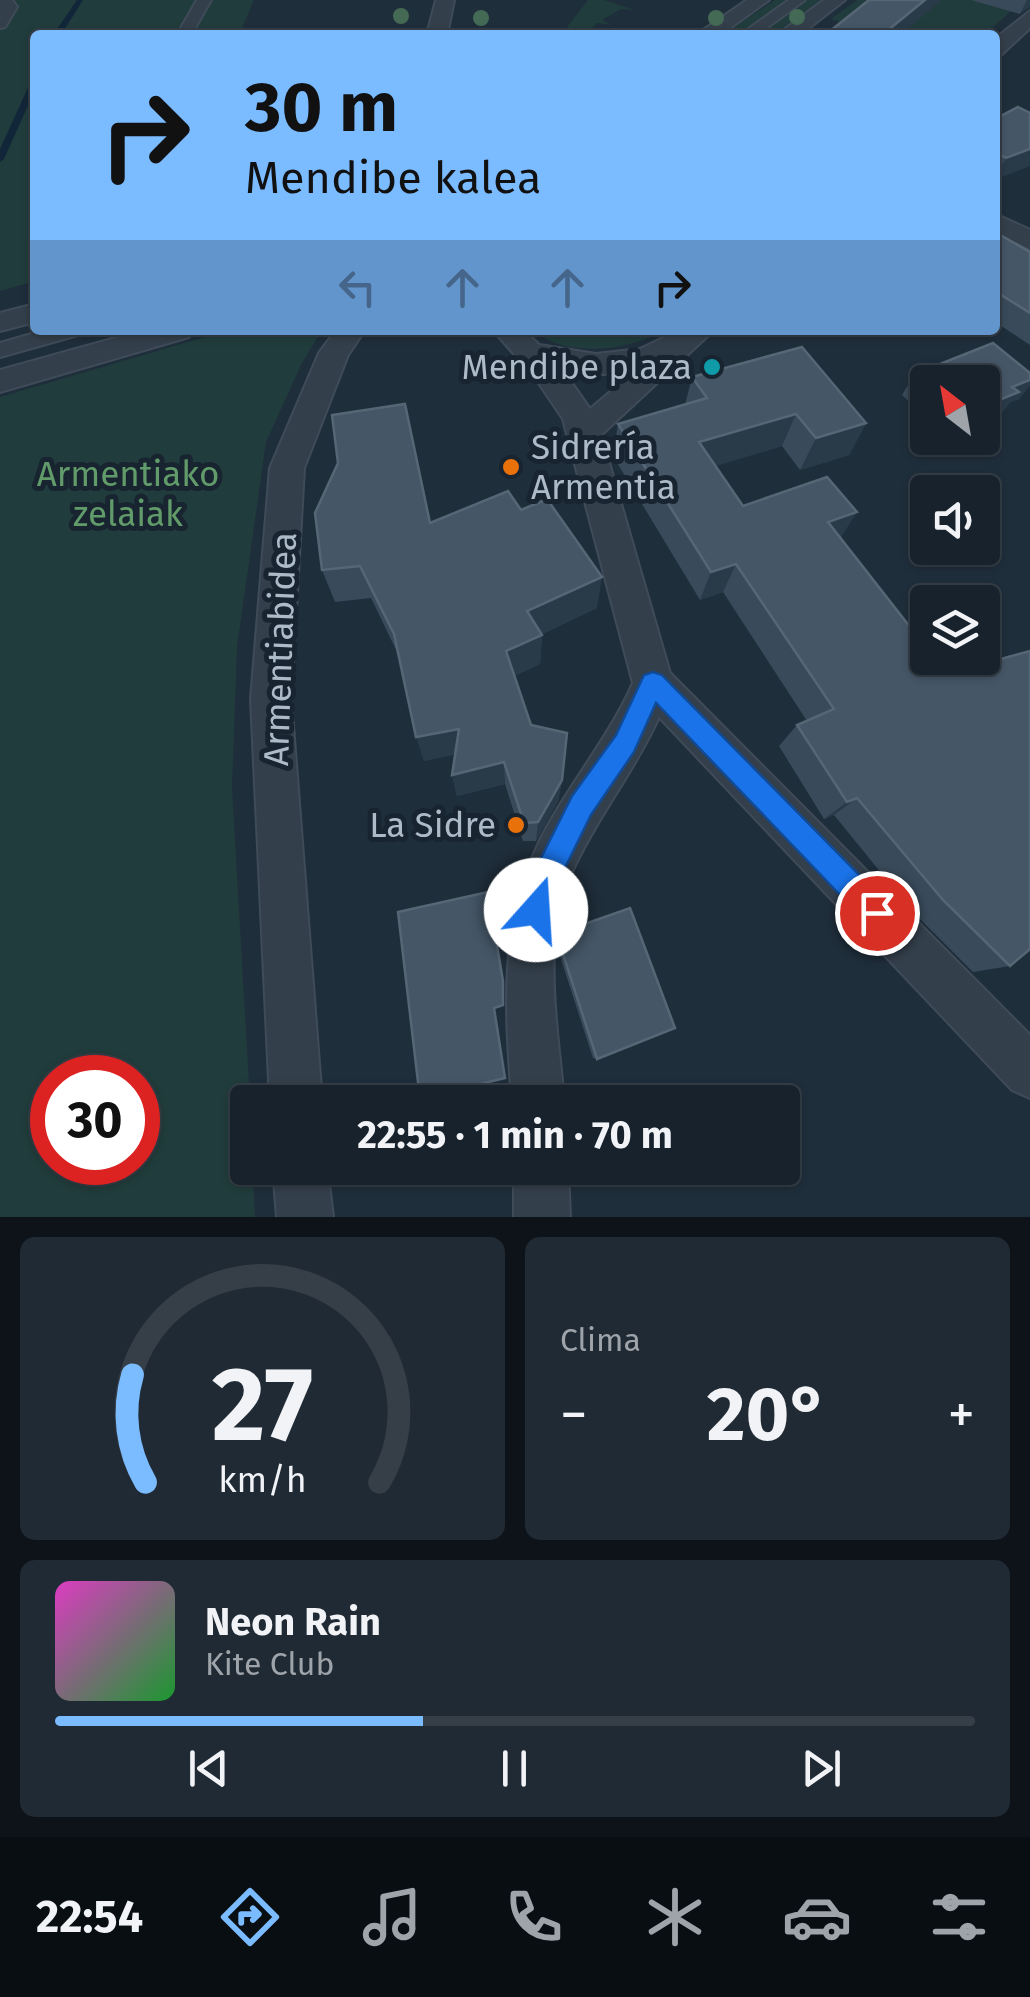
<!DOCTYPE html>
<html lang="es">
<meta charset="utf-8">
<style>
:root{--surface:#17222c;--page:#202a34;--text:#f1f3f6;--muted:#9ea4a9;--line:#363f48;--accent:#7bbbff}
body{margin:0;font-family:"Fira Sans",sans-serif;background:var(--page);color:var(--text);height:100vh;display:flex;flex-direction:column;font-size:38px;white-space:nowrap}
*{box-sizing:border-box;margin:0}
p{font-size:32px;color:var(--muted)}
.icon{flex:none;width:55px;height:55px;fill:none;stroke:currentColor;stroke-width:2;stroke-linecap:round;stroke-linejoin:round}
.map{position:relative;height:1217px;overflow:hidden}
.side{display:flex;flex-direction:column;gap:20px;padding:20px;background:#0d1318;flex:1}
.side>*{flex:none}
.banner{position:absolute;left:30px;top:30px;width:970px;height:305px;border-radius:10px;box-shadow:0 2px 8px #0004,0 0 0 2px var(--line);background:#7bbbff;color:#111;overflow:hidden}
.needle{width:65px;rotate:329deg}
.tools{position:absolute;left:910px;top:365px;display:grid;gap:20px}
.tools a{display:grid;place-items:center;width:90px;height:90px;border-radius:10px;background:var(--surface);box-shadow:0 2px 8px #0004,0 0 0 2px var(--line);font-size:50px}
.speed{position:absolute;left:30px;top:1055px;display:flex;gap:20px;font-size:50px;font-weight:700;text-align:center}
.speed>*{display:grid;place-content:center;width:130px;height:130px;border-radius:50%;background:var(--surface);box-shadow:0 2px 8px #0004,0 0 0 2px var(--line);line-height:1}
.speed .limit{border:15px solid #d22;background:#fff;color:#111}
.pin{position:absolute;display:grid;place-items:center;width:85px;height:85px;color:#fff;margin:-42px;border:5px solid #fff;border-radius:50%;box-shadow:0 2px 10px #0007}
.me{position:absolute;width:110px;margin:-55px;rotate:19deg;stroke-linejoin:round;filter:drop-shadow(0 0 8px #0008)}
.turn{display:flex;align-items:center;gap:35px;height:210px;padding:0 50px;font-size:45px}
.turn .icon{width:130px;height:130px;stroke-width:2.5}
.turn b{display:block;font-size:70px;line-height:85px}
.lanes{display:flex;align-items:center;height:95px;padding:0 50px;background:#0003;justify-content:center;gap:50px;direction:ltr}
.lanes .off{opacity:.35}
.big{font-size:75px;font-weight:700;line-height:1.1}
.side .tile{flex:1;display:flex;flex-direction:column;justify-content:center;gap:15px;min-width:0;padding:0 35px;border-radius:15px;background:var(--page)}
.side .dial{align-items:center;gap:0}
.dial svg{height:260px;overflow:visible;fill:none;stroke:var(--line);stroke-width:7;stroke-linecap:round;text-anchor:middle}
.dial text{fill:var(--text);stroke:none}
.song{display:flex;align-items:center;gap:30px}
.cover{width:120px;height:120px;border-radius:15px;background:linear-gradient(135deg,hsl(310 70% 55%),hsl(130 70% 35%))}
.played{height:10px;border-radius:5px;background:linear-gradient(90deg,var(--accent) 40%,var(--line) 40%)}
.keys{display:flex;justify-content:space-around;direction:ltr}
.heat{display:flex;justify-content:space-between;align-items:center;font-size:55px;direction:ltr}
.side .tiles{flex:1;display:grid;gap:20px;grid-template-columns:1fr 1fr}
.tile:last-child{grid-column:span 2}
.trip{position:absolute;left:230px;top:1085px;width:570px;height:100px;border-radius:10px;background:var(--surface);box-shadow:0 2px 8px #0004,0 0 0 2px var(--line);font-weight:700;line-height:100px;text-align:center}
.menu{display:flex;height:160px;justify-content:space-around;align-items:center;background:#090e12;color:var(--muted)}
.menu .icon{width:70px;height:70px}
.menu .selected{color:var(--accent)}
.menu b{font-size:45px;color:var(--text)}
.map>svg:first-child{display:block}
.green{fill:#213c3c;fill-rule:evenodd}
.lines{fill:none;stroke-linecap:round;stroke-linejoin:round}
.stream{fill:#122639;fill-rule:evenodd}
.pedestrian-casing{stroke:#3f4b58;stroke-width:4}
.minor-casing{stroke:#3f4b58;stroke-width:4}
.pedestrian{fill:#333f4b;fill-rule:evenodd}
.minor{fill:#333f4b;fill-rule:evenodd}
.tree{fill:#446a55}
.wall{fill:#394a5a}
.shaded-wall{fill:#293a49}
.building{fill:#455666;stroke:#566675;stroke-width:2.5}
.route{fill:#1a73e8;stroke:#114b97;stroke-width:2.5}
.culture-dot{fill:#0f9aa8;stroke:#182430;stroke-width:4}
.food-dot{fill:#e8710a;stroke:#182430;stroke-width:4}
.labels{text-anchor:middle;stroke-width:10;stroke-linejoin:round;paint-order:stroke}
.poi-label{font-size:35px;fill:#adbac8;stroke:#182430;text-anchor:end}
.park-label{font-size:35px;fill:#629b6a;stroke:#182430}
.street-label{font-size:35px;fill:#adbac8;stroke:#182430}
</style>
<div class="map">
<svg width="1030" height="1217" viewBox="0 0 1030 1217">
<rect width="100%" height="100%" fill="#1f2e3b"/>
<!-- green -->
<g class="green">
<polygon points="0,0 254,0 239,35 35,35 35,281 0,291"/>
<polygon points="588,0 604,0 635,10 621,9 602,20 612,25 597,23 585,35 561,35"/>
<polygon points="775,0 825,0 776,35 722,35"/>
<polygon points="857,0 973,0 1011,11 984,35 895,32 883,35 831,19"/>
<path d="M229,330H322L301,365L266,442L237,647L232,788L250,1102L248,1168H253L255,1217H0V397ZM52,1078H138V1162H52Z"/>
<path d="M532,330H666C626,351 568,359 532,330Z"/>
</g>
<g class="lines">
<!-- stream -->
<g class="stream">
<polygon points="77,0 83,0 61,35 53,35"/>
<polygon points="35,79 35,90 4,159 0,162 0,149 31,81"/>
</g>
<!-- pedestrian casing -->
<g class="pedestrian-casing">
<g id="pedestrian">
<polygon points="0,0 12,0 17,7 5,27 0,28"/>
<polygon points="197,0 211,0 191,35 177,35"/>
<polygon points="789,0 805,0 757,35 740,35"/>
<polygon points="45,330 81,330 78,335 0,357 0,343"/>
</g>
</g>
<!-- minor casing -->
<g class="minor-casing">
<g id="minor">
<polygon points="436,0 454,0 447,35 427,35"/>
<polygon points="747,0 769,0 720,35 696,35"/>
<polygon points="824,0 845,0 800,35 777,35"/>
<polygon points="1030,11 1030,28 1002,54 995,56 995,39"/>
<polygon points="995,214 1030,230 1030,249 995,232"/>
<polygon points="35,304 35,322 0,331 0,313"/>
<polygon points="144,330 193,330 189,337 0,392 0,370"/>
<polygon points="336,330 365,330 348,355 304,468 291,699 322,1102 270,1102 251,699 270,468 319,353"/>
<path d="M493,330H524L539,345L596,354L640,349L680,330H714L601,435L670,673L1030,1035V1098L1012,1090L659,717C635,771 596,818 572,872C540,944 558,1027 564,1102H512C505,1006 498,915 547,827C574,778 610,735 633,683L563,419L536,379ZM636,370L590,409L564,372L596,375Z"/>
<polygon points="273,1168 327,1168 333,1217 277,1217"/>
<polygon points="514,1168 568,1168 570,1217 514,1217"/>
</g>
</g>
<!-- pedestrian -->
<use href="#pedestrian" class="pedestrian"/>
<!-- minor -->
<use href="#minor" class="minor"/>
</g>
<!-- trees -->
<g class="tree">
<circle cx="401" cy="16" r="8"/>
<circle cx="797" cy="17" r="8"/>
<circle cx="481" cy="18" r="8"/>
<circle cx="716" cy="18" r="8"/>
</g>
<!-- wall -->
<g class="wall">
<polygon points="971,0 1030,0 1020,14"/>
<polygon points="1030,113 995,180 995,119"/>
<polygon points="995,232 1030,252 1030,345 995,322"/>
<polygon points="1030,373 1030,385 1019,399 1010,402 1002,413 982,422 982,382 928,382 928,419 902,395 915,374"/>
<polygon points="692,377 866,423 849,455 800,470 782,446 715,466 743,506 857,512 840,538 1010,966 973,972 912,911 834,815 824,819 779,746 797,725 807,721 723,592 700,600 613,456 618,424 685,405"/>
<polygon points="521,510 597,608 542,634 540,664 514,676 531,725 562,780 558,801 536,841 523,841 505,784 457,796 452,775 455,754 424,761 399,656 371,598 335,602 322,570 430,523"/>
<polygon points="562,932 597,1059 593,1058 558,950"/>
</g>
<!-- shaded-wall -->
<g class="shaded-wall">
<polygon points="925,0 942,0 900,35 886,35 887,31"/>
<polygon points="1027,0 1030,0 1030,7 1020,14"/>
<polygon points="1030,149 1030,166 995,180 1006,158"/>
<polygon points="1030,380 1030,385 1019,399 1010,402 1002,413 982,422 982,407 1012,387"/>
<polygon points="796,414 782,446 689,474 699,442"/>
<polygon points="866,423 849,455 800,470 816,438"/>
<polygon points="857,512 838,542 828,522"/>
<polygon points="736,564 723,592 700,600 711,572"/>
<polygon points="602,577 597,608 526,641 527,611"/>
<polygon points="542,635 540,664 507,680 506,651"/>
<polygon points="459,729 463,753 424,761 416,737"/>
<polygon points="504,762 505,784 457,796 452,775"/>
<polygon points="562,780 558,801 536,841 538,822"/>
<polygon points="857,798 834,815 824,819 847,802"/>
</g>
<!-- building -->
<g class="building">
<polygon points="869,0 925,0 887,31 895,33 893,35 825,35"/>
<polygon points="1018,107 1030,113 1030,149 1006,158 995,152 995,119"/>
<polygon points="995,232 1030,252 1030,313 995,291"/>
<polygon points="993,343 1030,373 1030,380 1012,387 1019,392 982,407 982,382 928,382 928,385 915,374"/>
<polygon points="802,347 866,423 816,438 796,414 699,442 743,506 827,477 857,512 828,522 928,650 928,658 933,658 946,674 1030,651 1030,949 1010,966 943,900 857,798 847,802 797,725 834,709 736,564 711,572 618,424 707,398 692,377"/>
<polygon points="405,404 430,523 508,491 521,510 547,499 602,577 527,611 542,635 506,651 531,725 567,733 562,780 538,822 524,823 504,762 452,775 459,729 416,737 394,634 360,566 322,570 315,513 338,463 332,415"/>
<polygon points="488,892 503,981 503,1005 494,1008 505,1078 420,1099 398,912"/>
<polygon points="630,908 675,1028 597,1059 560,945 562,932"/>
</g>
<!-- route -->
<polygon class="route" points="653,672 662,675 887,903 891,913 887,923 877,927 867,923 656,703 634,752 591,815 563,872 546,921 536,925 526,921 522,910 541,858 572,796 616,735 644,675"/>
<!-- markers -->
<circle class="culture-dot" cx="712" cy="367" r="10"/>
<g class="food-dot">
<circle cx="511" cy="467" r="10"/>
<circle cx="516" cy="825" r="10"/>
</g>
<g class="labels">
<!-- poi labels -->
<g class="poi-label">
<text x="692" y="379">Mendibe plaza</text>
<text x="531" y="459" text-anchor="start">Sidrería<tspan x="531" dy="40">Armentia</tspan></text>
<text x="496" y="837">La Sidre</text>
</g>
<!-- park labels -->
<g class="park-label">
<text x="128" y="486">Armentiako<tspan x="128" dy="40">zelaiak</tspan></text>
</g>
<!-- street labels -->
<g class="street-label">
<text transform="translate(280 649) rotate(-88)" y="12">Armentiabidea</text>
</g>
</g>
</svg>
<div class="tools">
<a><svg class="needle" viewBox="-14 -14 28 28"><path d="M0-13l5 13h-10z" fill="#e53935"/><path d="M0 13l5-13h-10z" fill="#9ea4a9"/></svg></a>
<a><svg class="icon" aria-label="sound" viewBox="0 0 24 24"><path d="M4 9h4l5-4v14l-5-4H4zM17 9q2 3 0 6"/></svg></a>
<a><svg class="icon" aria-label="layers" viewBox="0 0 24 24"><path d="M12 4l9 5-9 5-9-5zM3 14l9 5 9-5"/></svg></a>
</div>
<div class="speed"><div class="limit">30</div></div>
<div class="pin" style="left:877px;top:913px;background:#d93025"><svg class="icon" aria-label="arrive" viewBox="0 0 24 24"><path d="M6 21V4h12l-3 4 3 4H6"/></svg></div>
<svg class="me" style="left:536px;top:910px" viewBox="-20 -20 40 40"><circle r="19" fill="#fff"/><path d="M0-13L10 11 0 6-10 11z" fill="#1a73e8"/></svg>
<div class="trip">22:55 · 1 min · 70 m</div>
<div class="banner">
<div class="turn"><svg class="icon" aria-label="right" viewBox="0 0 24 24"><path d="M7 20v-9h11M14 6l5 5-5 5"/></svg><div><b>30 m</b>Mendibe kalea</div></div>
<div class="lanes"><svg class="icon off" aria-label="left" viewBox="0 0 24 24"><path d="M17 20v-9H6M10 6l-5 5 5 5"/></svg><svg class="icon off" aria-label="ahead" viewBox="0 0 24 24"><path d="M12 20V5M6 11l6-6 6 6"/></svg><svg class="icon off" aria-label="ahead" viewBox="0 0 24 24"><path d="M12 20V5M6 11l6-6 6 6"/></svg><svg class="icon" aria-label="right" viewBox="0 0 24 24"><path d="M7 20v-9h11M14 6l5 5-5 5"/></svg></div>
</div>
</div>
<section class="side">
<div class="tiles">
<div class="tile dial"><svg viewBox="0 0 100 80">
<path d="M14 69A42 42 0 1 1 86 69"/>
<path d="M14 69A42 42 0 0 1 10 36" stroke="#7bbbff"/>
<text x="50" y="56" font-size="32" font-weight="700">27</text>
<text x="50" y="72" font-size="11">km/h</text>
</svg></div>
<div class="tile"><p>Clima</p>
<div class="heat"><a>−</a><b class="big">20°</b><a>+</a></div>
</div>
<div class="tile">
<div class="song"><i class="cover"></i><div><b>Neon Rain</b><p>Kite Club</p></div></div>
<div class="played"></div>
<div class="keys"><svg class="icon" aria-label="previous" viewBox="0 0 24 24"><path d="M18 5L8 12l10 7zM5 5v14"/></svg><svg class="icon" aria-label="pause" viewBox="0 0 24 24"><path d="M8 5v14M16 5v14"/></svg><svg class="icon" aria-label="next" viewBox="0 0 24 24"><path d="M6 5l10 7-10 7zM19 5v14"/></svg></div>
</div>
</div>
</section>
<nav class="menu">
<b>22:54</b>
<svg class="icon selected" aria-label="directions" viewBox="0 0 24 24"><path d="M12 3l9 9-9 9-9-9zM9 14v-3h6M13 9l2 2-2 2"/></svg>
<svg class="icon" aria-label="music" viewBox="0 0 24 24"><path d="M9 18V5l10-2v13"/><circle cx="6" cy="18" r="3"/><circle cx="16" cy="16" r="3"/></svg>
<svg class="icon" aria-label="phone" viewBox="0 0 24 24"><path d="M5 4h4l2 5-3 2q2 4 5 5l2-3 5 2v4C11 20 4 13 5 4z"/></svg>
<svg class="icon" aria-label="climate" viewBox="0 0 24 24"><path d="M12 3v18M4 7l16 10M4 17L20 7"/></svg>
<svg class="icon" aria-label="car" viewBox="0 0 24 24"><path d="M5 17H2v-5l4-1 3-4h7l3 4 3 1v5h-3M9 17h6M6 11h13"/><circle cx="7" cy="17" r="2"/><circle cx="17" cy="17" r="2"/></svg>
<svg class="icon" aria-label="filters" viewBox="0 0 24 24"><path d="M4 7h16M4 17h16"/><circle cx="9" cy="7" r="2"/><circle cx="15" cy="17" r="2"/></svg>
</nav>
